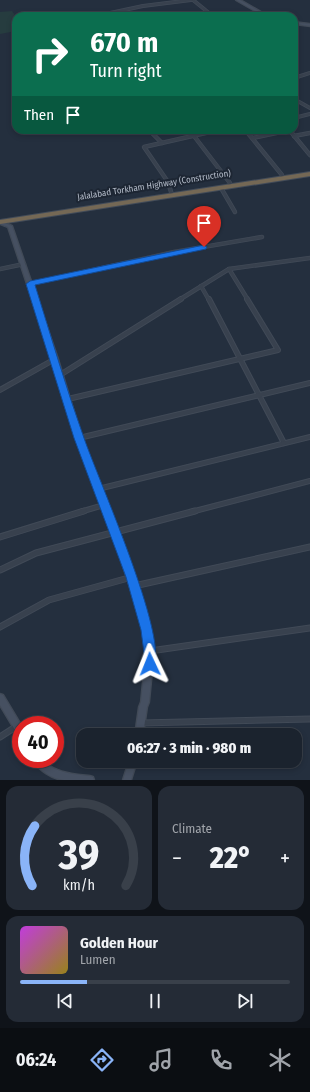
<!DOCTYPE html>
<meta charset="utf-8">
<style>
:root{--surface:#1b232e;--page:#242b36;--text:#f1f3f6;--muted:#a0a4aa;--line:#39404a;--accent:#8ab4f8}
body{margin:0;font-family:"Fira Sans Condensed",sans-serif;background:var(--page);color:var(--text);height:100vh;display:flex;flex-direction:column;font-size:15px;white-space:nowrap}
*{box-sizing:border-box;margin:0}
p{font-size:13px;color:var(--muted)}
.icon{flex:none;width:22px;height:22px;fill:none;stroke:currentColor;stroke-width:2;stroke-linecap:round;stroke-linejoin:round}
.map{position:relative;height:780px;overflow:hidden}
.panel{display:flex;flex-direction:column;gap:6px;padding:6px;background:#0f1319;flex:1}
.panel>*{flex:none}
.guide{position:absolute;left:12px;top:12px;width:286px;height:122px;border-radius:12px;box-shadow:0 2px 6px #0003,0 0 0 1px var(--line);background:#0b6e4f;color:#fff;overflow:hidden}
.speed{position:absolute;left:12px;top:716px;display:flex;gap:8px;font-size:20px;font-weight:700;text-align:center}
.speed>*{display:grid;place-content:center;width:52px;height:52px;border-radius:50%;background:var(--surface);box-shadow:0 2px 6px #0003,0 0 0 1px var(--line);line-height:1}
.speed .limit{border:6px solid #d22;background:#fff;color:#111}
.pin{position:absolute;display:grid;place-items:center;width:34px;height:34px;color:#fff;margin:-41px -17px;border-radius:50% 50% 50% 0;rotate:-45deg;box-shadow:0 0 4px #0007}
.pin .icon{rotate:45deg}
.me{position:absolute;width:44px;margin:-22px;rotate:358deg;stroke-linejoin:round;filter:drop-shadow(0 0 3px #0008)}
.turn{display:flex;align-items:center;gap:14px;height:84px;padding:0 12px;font-size:18px}
.turn .icon{width:52px;height:52px;stroke-width:2.5}
.turn b{display:block;font-size:28px;line-height:34px}
.then{display:flex;align-items:center;height:38px;padding:0 12px;background:#0003;gap:8px;font-size:15px}
.big{font-size:30px;font-weight:800;line-height:1.1}
.panel .card{flex:1;display:flex;flex-direction:column;justify-content:center;gap:6px;min-width:0;padding:0 14px;border-radius:12px;background:var(--page)}
.panel .dial{align-items:center;gap:0}
.dial svg{height:104px;overflow:visible;fill:none;stroke:var(--line);stroke-width:7;stroke-linecap:round;text-anchor:middle}
.dial text{fill:var(--text);stroke:none}
.song{display:flex;align-items:center;gap:12px}
.cover{width:48px;height:48px;border-radius:6px;background:linear-gradient(135deg,hsl(290 70% 55%),hsl(50 70% 35%))}
.played{height:4px;border-radius:2px;background:linear-gradient(90deg,var(--accent) 25%,var(--line) 25%)}
.keys{display:flex;justify-content:space-around;direction:ltr}
.heat{display:flex;justify-content:space-between;align-items:center;font-size:22px;direction:ltr}
.panel .tiles{flex:1;display:grid;gap:6px;grid-template-columns:1fr 1fr}
.card:last-child{grid-column:span 2}
.trip{position:absolute;left:76px;top:728px;width:226px;height:40px;border-radius:12px;background:var(--surface);box-shadow:0 2px 6px #0003,0 0 0 1px var(--line);font-weight:800;line-height:40px;text-align:center}
.tabs{display:flex;height:64px;justify-content:space-around;align-items:center;background:#0b0e12;color:var(--muted)}
.tabs .icon{width:28px;height:28px}
.tabs .active{color:var(--accent)}
.tabs b{font-size:18px;color:var(--text)}
.map>svg:first-child{display:block}
.green{fill:#263c3f}
.lines{fill:none;stroke-linecap:round;stroke-linejoin:round}
.street-far3-casing{stroke:#414a57;stroke-width:4}
.street-far2-casing{stroke:#414a57;stroke-width:4.5}
.street-far1-casing{stroke:#414a57;stroke-width:6}
.street-casing{stroke:#414a57;stroke-width:7}
.secondary-casing{stroke:#414a57;stroke-width:2.5}
.highway-casing{stroke:#434c59;stroke-width:2}
.street-far3{stroke:#38414e;stroke-width:2.5}
.street-far2{stroke:#38414e;stroke-width:3}
.street-far1{stroke:#38414e;stroke-width:4}
.street{stroke:#38414e;stroke-width:5}
.secondary{fill:#465061;fill-rule:evenodd}
.highway{fill:#746855;fill-rule:evenodd}
.route{fill:#1a73e8;stroke:#114b97}
.labels{text-anchor:middle;stroke-width:4;stroke-linejoin:round;paint-order:stroke}
.far-street-label{font-size:9px;fill:#b4bcc9;stroke:#1d2633}
</style>
<div class="map">
<svg width="310" height="780" viewBox="0 0 310 780">
<rect width="100%" height="100%" fill="#242f3e"/>
<!-- green -->
<polygon class="green" points="12,11 16,17 16,31 0,34 0,12"/>
<g class="lines">
<!-- street-far3 casing -->
<g class="street-far3-casing">
<g id="street-far3">
<polyline points="193,0 209,13"/>
<polyline points="96,16 143,6 191,0"/>
<polyline points="294,78 310,73"/>
<polyline points="294,99 310,108"/>
<polyline points="294,118 310,114"/>
<polyline points="149,130 152,133"/>
<polyline points="246,130 248,133"/>
<polyline points="289,130 291,133"/>
<polyline points="206,133 218,130"/>
<polyline points="276,133 289,130"/>
</g>
</g>
<!-- street-far2 casing -->
<g class="street-far2-casing">
<g id="street-far2">
<polyline points="151,132 162,143"/>
<polyline points="247,132 282,175 282,178"/>
<polyline points="291,132 310,155"/>
<polyline points="194,136 230,183 230,186"/>
<polyline points="294,136 310,133"/>
<polyline points="253,138 281,132"/>
<polyline points="221,188 235,212"/>
<polyline points="172,195 168,182 144,147 210,132"/>
<polyline points="0,269 24,264"/>
<polyline points="229,269 248,300"/>
<polyline points="30,284 174,252 262,237"/>
<polyline points="201,286 209,300"/>
<polyline points="179,300 229,269 310,258"/>
</g>
</g>
<!-- street-far1 casing -->
<g class="street-far1-casing">
<g id="street-far1">
<polyline points="209,299 284,443"/>
<polyline points="60,375 181,299"/>
<polyline points="0,390 55,359"/>
<polyline points="68,399 278,350 247,299"/>
<polyline points="79,438 310,383"/>
<polyline points="98,489 310,437"/>
<polyline points="80,512 104,505"/>
<polyline points="191,512 310,481"/>
</g>
</g>
<!-- street casing -->
<g class="street-casing">
<g id="street">
<polyline points="0,537 84,511"/>
<polyline points="0,570 36,553 195,511"/>
<polyline points="134,586 310,547"/>
<polyline points="0,627 49,600 132,577"/>
<polyline points="150,651 310,628"/>
<polyline points="141,723 310,719"/>
<polyline points="0,737 17,726"/>
</g>
</g>
<!-- secondary casing -->
<g class="secondary-casing">
<g id="secondary">
<polygon points="236,0 240,0 268,16 264,16"/>
<polygon points="294,22 310,24 310,26 294,24"/>
<polygon points="0,221 12,226 58,359 82,438 118,532 150,630 154,651 149,702 147,707 143,735 135,735 139,707 141,702 146,651 144,630 112,532 76,438 52,359 8,227 0,224"/>
<polygon points="0,694 3,695 21,725 21,736 18,735 0,705"/>
<path d="M33,759H42C53,773 73,774 90,776L93,777L94,780C84,780 74,780 64,780C52,779 38,770 33,759Z"/>
<polygon points="129,761 137,761 131,780 123,780"/>
</g>
</g>
<!-- highway casing -->
<g class="highway-casing">
<polygon id="highway" points="310,172 310,176 0,224 0,220"/>
</g>
<!-- street-far3 -->
<use href="#street-far3" class="street-far3"/>
<!-- street-far2 -->
<use href="#street-far2" class="street-far2"/>
<!-- street-far1 -->
<use href="#street-far1" class="street-far1"/>
<!-- street -->
<use href="#street" class="street"/>
<!-- secondary -->
<use href="#secondary" class="secondary"/>
<!-- highway -->
<use href="#highway" class="highway"/>
</g>
<!-- route -->
<path class="route" d="M204,245L207,247L206,249L35,285C51,336 66,388 84,438C98,479 168,635 154,668L150,670L146,668L141,630L126,577L74,438L26,284L30,281Z"/>
<g class="labels">
<!-- far-street labels -->
<g class="far-street-label">
<text transform="translate(154 185) rotate(-9)" y="3">Jalalabad Torkham Highway (Construction)</text>
</g>
</g>
</svg>
<div class="speed"><div class="limit">40</div></div>
<div class="pin" style="left:204px;top:247px;background:#d93025"><svg class="icon" aria-label="arrive" viewBox="0 0 24 24"><path d="M6 21V4h12l-3 4 3 4H6"/></svg></div>
<svg class="me" style="left:150px;top:664px" viewBox="-20 -20 40 40"><path d="M0-17L14 15 0 8-14 15z" fill="#1a73e8" stroke="#fff" stroke-width="4"/></svg>
<div class="trip">06:27 · 3 min · 980 m</div>
<div class="guide">
<div class="turn"><svg class="icon" aria-label="right" viewBox="0 0 24 24"><path d="M7 20v-9h11M14 6l5 5-5 5"/></svg><div><b>670 m</b>Turn right</div></div>
<div class="then">Then<svg class="icon" aria-label="arrive" viewBox="0 0 24 24"><path d="M6 21V4h12l-3 4 3 4H6"/></svg></div>
</div>
</div>
<section class="panel">
<div class="tiles">
<div class="card dial"><svg viewBox="0 0 100 80">
<path d="M14 69A42 42 0 1 1 86 69"/>
<path d="M14 69A42 42 0 0 1 16 23" stroke="#8ab4f8"/>
<text x="50" y="56" font-size="32" font-weight="700">39</text>
<text x="50" y="72" font-size="11">km/h</text>
</svg></div>
<div class="card"><p>Climate</p>
<div class="heat"><a>−</a><b class="big">22°</b><a>+</a></div>
</div>
<div class="card">
<div class="song"><i class="cover"></i><div><b>Golden Hour</b><p>Lumen</p></div></div>
<div class="played"></div>
<div class="keys"><svg class="icon" aria-label="previous" viewBox="0 0 24 24"><path d="M18 5L8 12l10 7zM5 5v14"/></svg><svg class="icon" aria-label="pause" viewBox="0 0 24 24"><path d="M8 5v14M16 5v14"/></svg><svg class="icon" aria-label="next" viewBox="0 0 24 24"><path d="M6 5l10 7-10 7zM19 5v14"/></svg></div>
</div>
</div>
</section>
<nav class="tabs">
<b>06:24</b>
<svg class="icon active" aria-label="directions" viewBox="0 0 24 24"><path d="M12 3l9 9-9 9-9-9zM9 14v-3h6M13 9l2 2-2 2"/></svg>
<svg class="icon" aria-label="music" viewBox="0 0 24 24"><path d="M9 18V5l10-2v13"/><circle cx="6" cy="18" r="3"/><circle cx="16" cy="16" r="3"/></svg>
<svg class="icon" aria-label="phone" viewBox="0 0 24 24"><path d="M5 4h4l2 5-3 2q2 4 5 5l2-3 5 2v4C11 20 4 13 5 4z"/></svg>
<svg class="icon" aria-label="climate" viewBox="0 0 24 24"><path d="M12 3v18M4 7l16 10M4 17L20 7"/></svg>
</nav>
